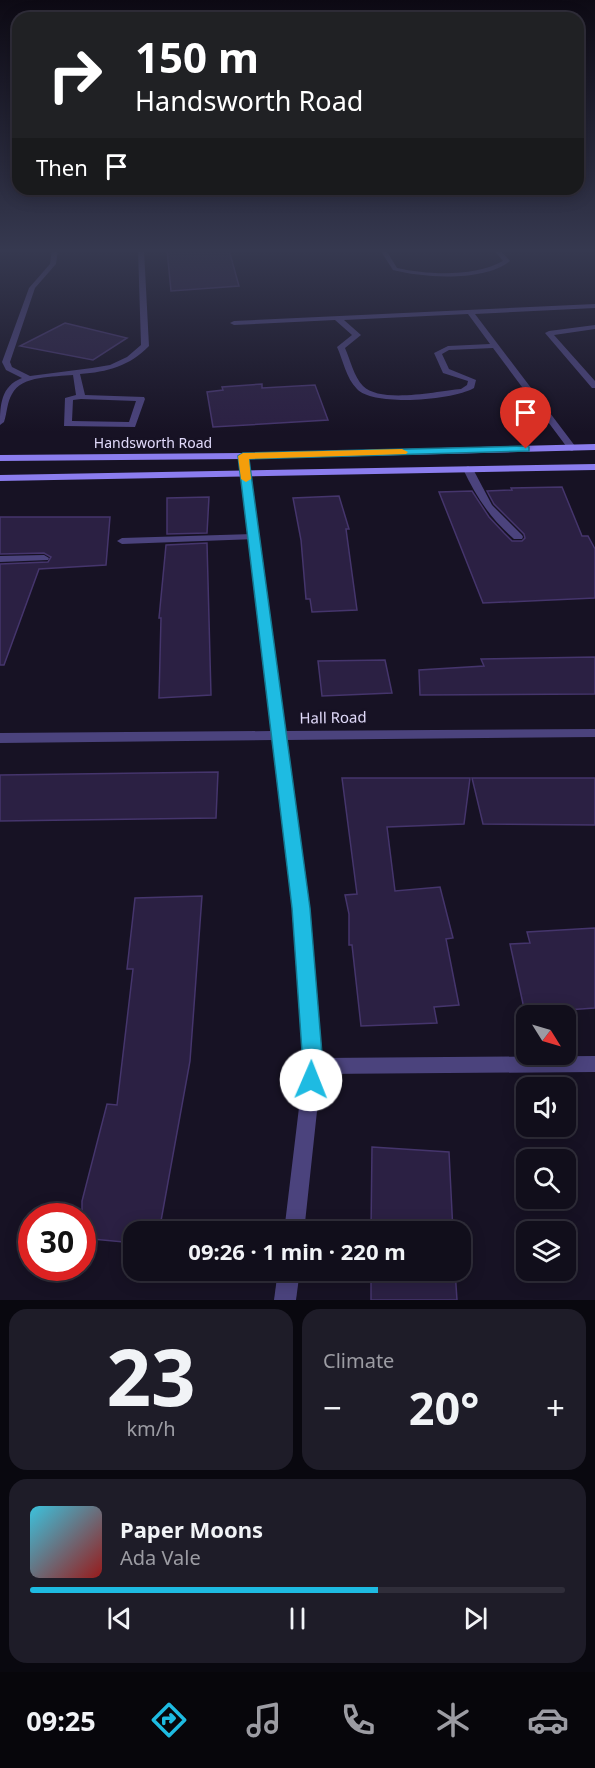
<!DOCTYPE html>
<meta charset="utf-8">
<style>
:root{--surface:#110e1b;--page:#1e1c28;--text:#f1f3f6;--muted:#9c9ca3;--line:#302e3a;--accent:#1ebbe2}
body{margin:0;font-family:"Noto Sans",sans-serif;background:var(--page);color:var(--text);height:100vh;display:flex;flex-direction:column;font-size:22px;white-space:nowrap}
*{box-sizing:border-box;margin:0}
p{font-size:20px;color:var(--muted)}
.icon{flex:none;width:33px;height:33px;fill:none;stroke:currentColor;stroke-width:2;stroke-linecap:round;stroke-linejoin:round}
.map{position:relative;height:1300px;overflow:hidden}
.details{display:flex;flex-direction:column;gap:9px;padding:9px;background:#09080f;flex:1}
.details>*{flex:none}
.banner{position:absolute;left:12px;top:12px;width:572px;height:183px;border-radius:18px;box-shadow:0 3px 15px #0003,0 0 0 2px var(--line);background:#202124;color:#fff;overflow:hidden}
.needle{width:39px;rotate:127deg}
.controls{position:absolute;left:516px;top:1005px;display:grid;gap:12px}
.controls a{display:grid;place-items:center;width:60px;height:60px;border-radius:12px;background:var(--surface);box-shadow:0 3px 15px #0003,0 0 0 2px var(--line);font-size:30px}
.speed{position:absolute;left:18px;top:1203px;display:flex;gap:12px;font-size:30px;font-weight:700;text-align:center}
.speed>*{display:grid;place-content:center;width:78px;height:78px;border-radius:50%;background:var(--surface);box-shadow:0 3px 15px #0003,0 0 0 2px var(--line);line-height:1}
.speed .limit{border:9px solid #d22;background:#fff;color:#111}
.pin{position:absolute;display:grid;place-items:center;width:51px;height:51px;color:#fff;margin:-62px -26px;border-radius:50% 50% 50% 0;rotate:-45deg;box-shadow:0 0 6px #0007}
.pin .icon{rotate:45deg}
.me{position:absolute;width:66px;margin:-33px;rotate:1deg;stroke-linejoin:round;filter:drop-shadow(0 0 4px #0008)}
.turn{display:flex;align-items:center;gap:21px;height:126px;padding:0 24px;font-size:27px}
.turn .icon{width:78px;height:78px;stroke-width:2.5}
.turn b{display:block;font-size:42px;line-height:51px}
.then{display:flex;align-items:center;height:57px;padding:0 24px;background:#0003;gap:12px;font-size:22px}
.big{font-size:45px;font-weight:700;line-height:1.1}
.details .widget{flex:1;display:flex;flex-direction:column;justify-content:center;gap:9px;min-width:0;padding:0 21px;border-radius:18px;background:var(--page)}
.details .dial{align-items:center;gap:0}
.dial b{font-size:78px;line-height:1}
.song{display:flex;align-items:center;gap:18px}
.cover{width:72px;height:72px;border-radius:9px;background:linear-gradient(135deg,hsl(190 70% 55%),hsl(0 70% 35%))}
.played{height:6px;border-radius:3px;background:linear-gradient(90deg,var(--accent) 65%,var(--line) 65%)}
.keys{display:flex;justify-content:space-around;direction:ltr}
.heat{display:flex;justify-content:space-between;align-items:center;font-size:33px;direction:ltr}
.details .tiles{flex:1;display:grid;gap:9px;grid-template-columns:1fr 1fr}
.widget:last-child{grid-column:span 2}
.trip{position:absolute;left:123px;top:1221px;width:348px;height:60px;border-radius:18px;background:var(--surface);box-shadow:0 3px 15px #0003,0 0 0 2px var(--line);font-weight:700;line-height:60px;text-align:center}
.tabs{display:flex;height:96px;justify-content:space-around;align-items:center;background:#07060b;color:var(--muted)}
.tabs .icon{width:42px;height:42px}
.tabs .active{color:var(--accent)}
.tabs b{font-size:27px;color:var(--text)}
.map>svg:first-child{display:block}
.building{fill:#2b2043;stroke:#45356c;stroke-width:1.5}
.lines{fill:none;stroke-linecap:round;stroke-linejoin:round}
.lane{fill:#4b437d;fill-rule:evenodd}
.street{fill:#4b437d;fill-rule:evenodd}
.secondary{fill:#8b7dee;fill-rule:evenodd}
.route{fill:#1ebbe2;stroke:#147a93;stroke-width:1.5}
.slow{fill:#f59e0b}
.labels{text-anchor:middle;stroke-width:5;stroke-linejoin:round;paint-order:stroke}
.far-street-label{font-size:14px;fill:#e1dafa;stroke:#171224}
.street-label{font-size:15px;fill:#e1dafa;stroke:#171224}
</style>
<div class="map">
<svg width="595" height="1300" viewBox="0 0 595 1300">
<rect width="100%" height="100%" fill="#171224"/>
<!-- building -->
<g class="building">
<polygon points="167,250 229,250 239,286 171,291"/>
<polygon points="65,323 127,338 93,360 20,346"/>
<polygon points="262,384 262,388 315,385 328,420 213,427 207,392 223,390 222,387"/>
<polygon points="562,487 582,536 588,536 595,549 595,598 483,603 439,492 472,491 489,517 504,533 512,541 522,541 525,538 524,534 494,504 487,491 512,490 511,488"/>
<polygon points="339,496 349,529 346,529 357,610 312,612 310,599 306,599 301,540 293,498"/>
<polygon points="209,497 207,533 167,534 167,498"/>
<polygon points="0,517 110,517 106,565 39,569 4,665 0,665 0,564 48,562 51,557 44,553 0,554"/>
<polygon points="207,543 211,695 159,698 161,618 159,618 166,545"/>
<polygon points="595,657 595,694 420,695 419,670 484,666 481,659"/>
<polygon points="385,660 392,693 322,696 318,661"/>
<polygon points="218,772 216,818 0,821 0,775"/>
<polygon points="342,778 470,778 464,824 387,827 395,891 440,887 453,938 446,939 459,1005 434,1007 437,1023 361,1026 352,945 349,945 349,914 345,895 357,894"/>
<polygon points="472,778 595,778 595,825 483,824"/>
<polygon points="202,896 190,1061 159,1232 134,1232 134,1243 82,1238 82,1201 107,1104 117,1105 133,969 127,969 135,898"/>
<polygon points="595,928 595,1008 525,1013 510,944 530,943 527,932"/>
<polygon points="372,1147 449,1152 453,1232 371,1232"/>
<polygon points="371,1270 455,1270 457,1300 371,1300"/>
</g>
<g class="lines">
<!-- lane -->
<g class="lane">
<path d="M52,250H58L56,264L35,288L10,362L12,367L30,376L92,368L110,365L127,357L141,345L138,250H144L149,346C130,366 107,372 80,374L85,395L144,397L145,399L135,427L64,426L65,398L76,395L73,375C54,377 22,375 12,394C7,402 7,413 4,422L0,425C0,405 1,386 22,378L6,370L2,362L29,288L50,264ZM81,399L136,401L129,422L72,421L73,400Z"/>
<path d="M380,250H386L397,268C429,275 474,277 503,261L494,250H500L510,261C484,282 424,278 393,270Z"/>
<path d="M595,304V308L475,314L575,446L577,448L572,451L569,450L493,348L449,350L442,354L449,369L476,380L474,388C454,400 374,407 357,389C346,378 343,360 337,347L352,335L335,320L234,325L230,323L234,321ZM468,314L490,344L448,346L434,353L443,373L468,381L467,385L461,389C438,391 381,404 363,386C354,377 350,359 345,348L361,335L344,320Z"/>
<polygon points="595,325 595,329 554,335 595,381 595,388 592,388 545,333 549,331"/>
<path d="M468,466L473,469L492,505L522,535L523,537L522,539H514C491,519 476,497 463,469Z"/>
<polygon points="253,534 258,537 257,539 122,544 117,541 122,538"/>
</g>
<!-- street -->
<g class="street">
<polygon points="243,453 248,456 285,731 595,729 595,737 286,740 309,908 321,1058 595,1056 595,1072 321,1074 304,1232 284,1232 304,1066 293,908 273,740 0,743 0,733 272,731 238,456"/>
<polygon points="44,555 49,558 48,560 0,562 0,556"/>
<polygon points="278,1270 300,1270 296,1300 274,1300"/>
</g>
<!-- secondary -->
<g class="secondary">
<polygon points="595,444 595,450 243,459 0,461 0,455 243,453"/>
<polygon points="595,464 595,470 0,481 0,475"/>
</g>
</g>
<!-- sky -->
<linearGradient id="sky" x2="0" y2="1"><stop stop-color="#0d0a14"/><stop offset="0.58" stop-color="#363950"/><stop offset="1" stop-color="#363950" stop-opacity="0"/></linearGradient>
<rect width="595" height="432" fill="url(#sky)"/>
<!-- route -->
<polygon class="route" points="526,446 529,447 529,451 249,459 310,908 323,1066 319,1087 311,1089 304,1087 301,1080 303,1066 292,908 238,456 243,453"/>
<!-- slow -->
<polygon class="slow" points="402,449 408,452 406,454 249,459 251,479 246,482 241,479 238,456 243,453"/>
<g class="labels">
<!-- far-street labels -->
<g class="far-street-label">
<text x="153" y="448">Handsworth Road</text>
</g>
<!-- street labels -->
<g class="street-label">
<text transform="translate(333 718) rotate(-1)" y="5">Hall Road</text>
</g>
</g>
</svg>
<div class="controls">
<a><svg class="needle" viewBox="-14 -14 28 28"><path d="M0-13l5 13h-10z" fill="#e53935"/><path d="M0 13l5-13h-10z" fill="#9c9ca3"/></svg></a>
<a><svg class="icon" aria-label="sound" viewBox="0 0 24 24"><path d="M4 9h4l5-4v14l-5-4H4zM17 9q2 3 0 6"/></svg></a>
<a><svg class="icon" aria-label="search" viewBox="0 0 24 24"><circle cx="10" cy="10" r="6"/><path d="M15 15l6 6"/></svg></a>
<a><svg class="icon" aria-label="layers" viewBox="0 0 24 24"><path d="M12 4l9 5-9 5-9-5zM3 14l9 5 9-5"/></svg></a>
</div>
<div class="speed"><div class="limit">30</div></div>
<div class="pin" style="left:526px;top:449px;background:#d93025"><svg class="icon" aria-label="arrive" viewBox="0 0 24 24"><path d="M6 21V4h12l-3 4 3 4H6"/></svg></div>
<svg class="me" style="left:311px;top:1080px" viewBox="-20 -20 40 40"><circle r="19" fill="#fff"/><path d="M0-13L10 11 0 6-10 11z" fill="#1ebbe2"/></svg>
<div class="trip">09:26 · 1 min · 220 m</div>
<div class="banner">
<div class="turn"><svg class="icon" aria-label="right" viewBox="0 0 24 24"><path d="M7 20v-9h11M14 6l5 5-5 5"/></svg><div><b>150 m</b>Handsworth Road</div></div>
<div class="then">Then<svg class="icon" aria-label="arrive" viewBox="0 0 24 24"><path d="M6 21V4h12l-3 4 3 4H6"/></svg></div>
</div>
</div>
<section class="details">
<div class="tiles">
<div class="widget dial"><b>23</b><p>km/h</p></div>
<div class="widget"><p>Climate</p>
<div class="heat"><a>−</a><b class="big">20°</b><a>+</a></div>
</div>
<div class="widget">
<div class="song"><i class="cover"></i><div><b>Paper Moons</b><p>Ada Vale</p></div></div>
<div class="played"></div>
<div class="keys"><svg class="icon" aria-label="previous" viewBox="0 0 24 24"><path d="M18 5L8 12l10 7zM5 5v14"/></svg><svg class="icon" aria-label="pause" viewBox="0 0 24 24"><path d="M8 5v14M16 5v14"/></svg><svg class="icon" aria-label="next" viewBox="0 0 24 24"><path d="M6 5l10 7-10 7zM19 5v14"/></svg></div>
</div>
</div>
</section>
<nav class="tabs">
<b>09:25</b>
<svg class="icon active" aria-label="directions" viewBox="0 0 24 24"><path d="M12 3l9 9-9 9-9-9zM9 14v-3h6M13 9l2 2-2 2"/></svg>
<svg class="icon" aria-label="music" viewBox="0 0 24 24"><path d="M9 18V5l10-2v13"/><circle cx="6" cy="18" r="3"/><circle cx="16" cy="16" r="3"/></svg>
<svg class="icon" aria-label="phone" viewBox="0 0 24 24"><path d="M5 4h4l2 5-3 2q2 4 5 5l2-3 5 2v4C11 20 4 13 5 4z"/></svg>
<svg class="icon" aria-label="climate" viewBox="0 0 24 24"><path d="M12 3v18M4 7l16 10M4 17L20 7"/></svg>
<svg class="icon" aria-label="car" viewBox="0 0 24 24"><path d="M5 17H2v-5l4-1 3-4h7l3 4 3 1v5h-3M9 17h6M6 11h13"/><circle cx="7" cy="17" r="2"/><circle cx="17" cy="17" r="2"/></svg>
</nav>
